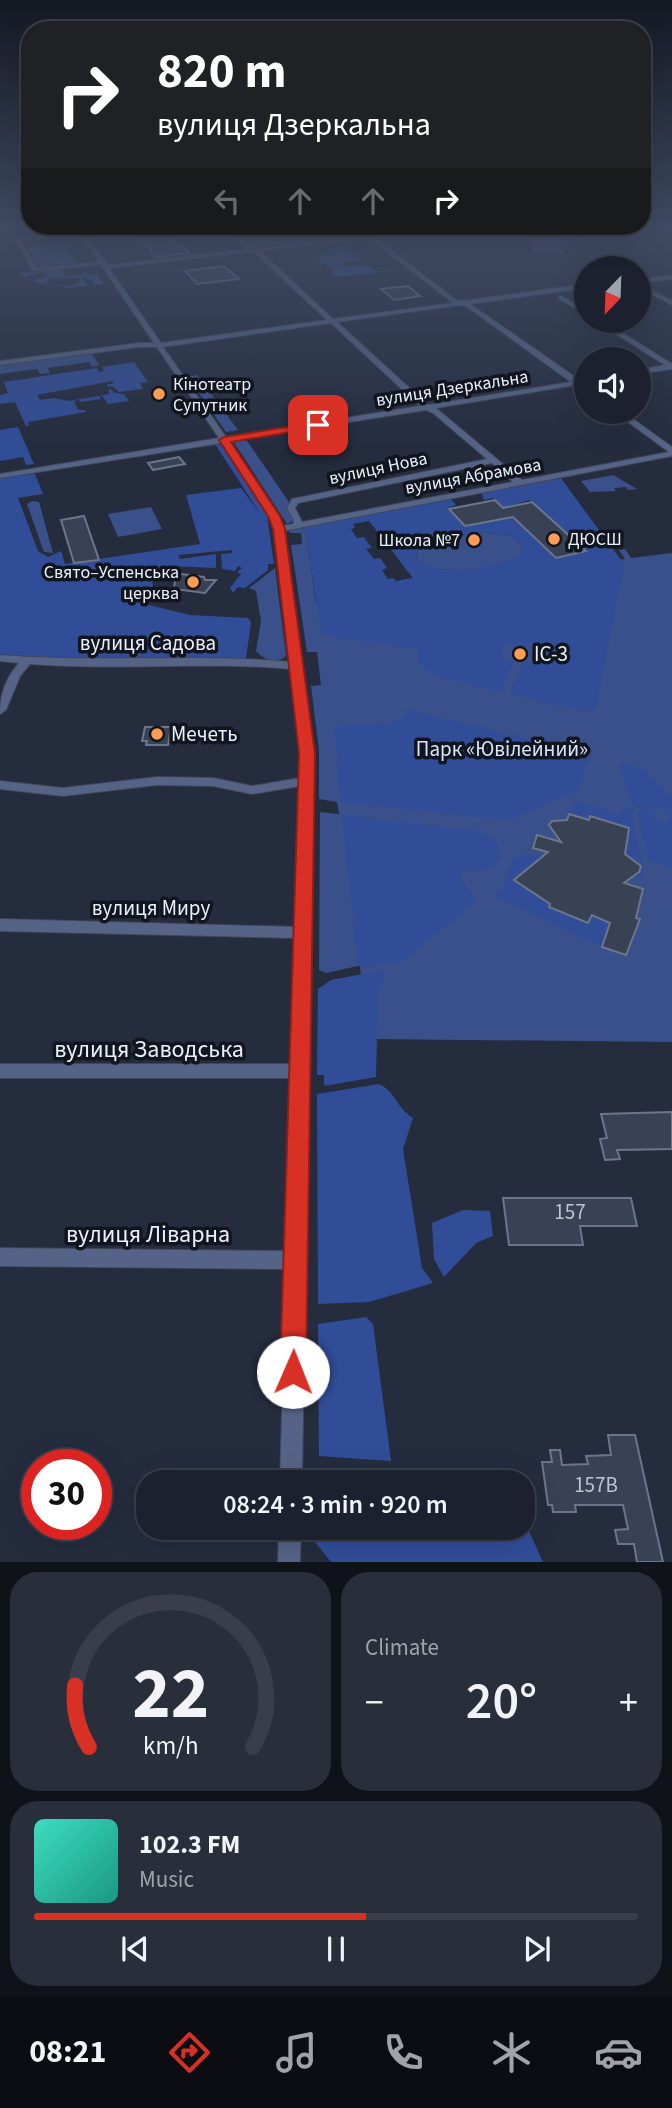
<!DOCTYPE html>
<meta charset="utf-8">
<style>
:root{--surface:#1b212e;--page:#282e3a;--text:#f1f3f6;--muted:#a0a3aa;--line:#393e4a;--accent:#d93025}
body{margin:0;font-family:"Source Sans 3",sans-serif;background:var(--page);color:var(--text);height:100vh;display:flex;flex-direction:column;font-size:26px;white-space:nowrap}
*{box-sizing:border-box;margin:0}
p{font-size:23px;color:var(--muted)}
.icon{flex:none;width:38px;height:38px;fill:none;stroke:currentColor;stroke-width:2;stroke-linecap:round;stroke-linejoin:round}
.map{position:relative;height:1562px;overflow:hidden}
.panel{display:flex;flex-direction:column;gap:10px;padding:10px;background:#0f1219;flex:1}
.panel>*{flex:none}
.guide{position:absolute;left:21px;top:21px;width:630px;height:214px;border-radius:28px;box-shadow:0 7px 28px #0002,0 0 0 2px var(--line);background:#202124;color:#fff;overflow:hidden}
.needle{width:46px;rotate:203deg}
.tools{position:absolute;left:574px;top:256px;display:grid;gap:14px}
.tools a{display:grid;place-items:center;width:77px;height:77px;border-radius:50%;background:var(--surface);box-shadow:0 7px 28px #0002,0 0 0 2px var(--line);font-size:35px}
.speed{position:absolute;left:21px;top:1449px;display:flex;gap:14px;font-size:35px;font-weight:700;text-align:center}
.speed>*{display:grid;place-content:center;width:91px;height:91px;border-radius:50%;background:var(--surface);box-shadow:0 7px 28px #0002,0 0 0 2px var(--line);line-height:1}
.speed .limit{border:10px solid #d22;background:#fff;color:#111}
.pin{position:absolute;display:grid;place-items:center;width:60px;height:60px;color:#fff;margin:-30px;border-radius:14px;box-shadow:0 4px 10px #0006}
.me{position:absolute;width:77px;margin:-38px;rotate:1deg;stroke-linejoin:round;filter:drop-shadow(0 0 5px #0008)}
.turn{display:flex;align-items:center;gap:24px;height:147px;padding:0 21px;font-size:32px}
.turn .icon{width:91px;height:91px;stroke-width:2.5}
.turn b{display:block;font-size:49px;line-height:60px}
.lanes{display:flex;align-items:center;height:66px;padding:0 21px;background:#0003;justify-content:center;gap:35px;direction:ltr}
.lanes .off{opacity:.35}
.big{font-size:52px;font-weight:600;line-height:1.1}
.panel .tile{flex:1;display:flex;flex-direction:column;justify-content:center;gap:10px;min-width:0;padding:0 24px;border-radius:28px;background:var(--page)}
.panel .dial{align-items:center;gap:0}
.dial svg{height:182px;overflow:visible;fill:none;stroke:var(--line);stroke-width:7;stroke-linecap:round;text-anchor:middle}
.dial text{fill:var(--text);stroke:none}
.song{display:flex;align-items:center;gap:21px}
.cover{width:84px;height:84px;border-radius:10px;background:linear-gradient(135deg,hsl(170 70% 55%),hsl(170 70% 35%))}
.played{height:7px;border-radius:4px;background:linear-gradient(90deg,var(--accent) 55%,var(--line) 55%)}
.keys{display:flex;justify-content:space-around;direction:ltr}
.heat{display:flex;justify-content:space-between;align-items:center;font-size:38px;direction:ltr}
.panel .tiles{flex:1;display:grid;gap:10px;grid-template-columns:1fr 1fr}
.tile:last-child{grid-column:span 2}
.trip{position:absolute;left:136px;top:1470px;width:399px;height:70px;border-radius:28px;background:var(--surface);box-shadow:0 7px 28px #0002,0 0 0 2px var(--line);font-weight:600;line-height:70px;text-align:center}
.dock{display:flex;height:112px;justify-content:space-around;align-items:center;background:#0b0d12;color:var(--muted)}
.dock .icon{width:49px;height:49px}
.dock .selected{color:var(--accent)}
.dock b{font-size:32px;color:var(--text)}
.map>svg:first-child{display:block}
.green{fill:#39508a}
.forest{fill:#314d98;fill-rule:evenodd}
.building{fill:#394255;stroke:#6c768b;stroke-width:2}
.lines{fill:none;stroke-linecap:round;stroke-linejoin:round}
.minor-casing{stroke:#404758;stroke-width:2}
.minor{fill:#556486;fill-rule:evenodd}
.route{fill:#d93025;stroke:#8d1f18;stroke-width:2}
.poi-dot{fill:#fd9d54;stroke:#11151d;stroke-width:2.5}
.labels{text-anchor:middle;stroke-width:7;stroke-linejoin:round;paint-order:stroke}
.far-poi-label{font-size:18px;fill:#e9effb;stroke:#11151d;text-anchor:start}
.far-street-label{font-size:18px;fill:#e9effb;stroke:#11151d}
.street-label{font-size:21px;fill:#e9effb;stroke:#11151d}
.poi-label{font-size:21px;fill:#e9effb;stroke:#11151d;text-anchor:start}
.park-label{font-size:21px;fill:#dae4fa;stroke:#11151d}
.near-number-label{font-size:21px;fill:#bdc4d2}
.near-street-label{font-size:24px;fill:#e9effb;stroke:#11151d}
</style>
<div class="map">
<svg width="672" height="1562" viewBox="0 0 672 1562">
<rect width="100%" height="100%" fill="#242c3e"/>
<!-- green -->
<g class="green">
<polygon points="269,230 365,230 367,234 255,250 234,234"/>
<polygon points="531,233 560,234 564,253 533,252"/>
<polygon points="65,243 77,265 39,269 28,247"/>
<path d="M60,268L63,272L55,274L63,273L65,276L83,274L84,271L88,275L97,274L104,284L92,285L94,283C84,274 77,275 62,277L81,276L88,286L67,288L56,284L71,286L80,281L79,278L50,279L47,282L51,286L23,279L27,278L31,281L48,276L43,272L24,277L19,273Z"/>
<polygon points="91,352 99,365 92,367 89,362 48,368 50,373 40,374 37,369 0,374 0,365"/>
<polygon points="197,375 238,430 226,432 188,377"/>
<polygon points="245,438 289,502 288,506 295,520 287,524 233,441"/>
<polygon points="613,475 637,489 628,490 626,487 614,488 616,491 590,492 581,481"/>
<polygon points="32,501 39,502 53,553 44,552 27,504"/>
<polygon points="151,507 162,529 118,537 108,514"/>
<polygon points="305,525 316,603 625,559 619,550 625,549 631,558 672,553 672,1042 370,1039 357,947 358,966 326,973 319,970 320,812 339,814 337,802 319,799 319,751 311,686 321,685 317,652 307,652 291,545 302,544 301,533 290,533 288,530"/>
<path d="M484,532L512,536L522,546V552C508,570 431,579 416,558L418,548L430,541Z"/>
<path d="M275,568L286,656C276,665 264,660 256,651L261,621L256,591L249,588Z"/>
</g>
<!-- forest -->
<g class="forest">
<polygon points="343,246 362,260 343,263 346,266 368,265 376,271 390,271 337,277 332,274 335,272 324,264 311,263 323,261 316,255 331,254 326,248"/>
<polygon points="134,362 148,382 140,383 143,389 119,392 114,387 107,386 106,385 114,383 112,381 37,395 40,400 54,398 69,401 109,394 109,388 115,393 124,394 129,401 108,404 102,396 99,396 101,399 81,402 79,400 74,401 78,410 85,410 86,412 28,422 29,425 26,426 15,402 0,404 0,395 8,393 4,382 97,368 99,372 104,371 102,367"/>
<polygon points="18,427 34,464 26,465 23,457 0,461 0,430"/>
<polygon points="215,444 221,445 267,515 274,564 268,564 268,570 245,588 238,587 233,593 230,588 241,574 237,572 242,568 238,566 235,571 222,569 221,554 232,553 232,550 178,555 180,559 216,554 216,568 168,566 162,579 152,582 154,589 159,589 158,596 190,605 148,595 141,603 190,615 248,618 251,622 246,659 158,661 0,656 0,478 35,474 43,494 18,498 38,551 48,557 61,551 65,564 200,544 186,495 241,488 261,515"/>
<path d="M560,477L624,564L596,708L583,711L510,694L522,662L534,665L538,649L505,643L500,658L513,661L501,692L432,675L417,660L420,649L321,635L305,525L450,498L456,505L447,508L465,526L513,517L556,558L585,551L530,500L503,508L493,498L484,500L481,492ZM369,521L412,577V578L396,581L393,578L388,579L382,570L387,568L380,558L374,559L366,549L372,548L364,537L357,538L351,529L355,528L353,524ZM484,532L512,536L522,546V552C508,569 431,579 416,558L418,548L430,541Z"/>
<polygon points="412,710 590,754 578,790 509,820 341,802 334,726 382,723 387,726 408,714 404,711"/>
<polygon points="620,762 641,767 672,798 672,808 635,808 619,767"/>
<polygon points="574,801 620,814 622,808 630,808 643,866 642,878 626,874 639,872 641,866 636,860 624,855 629,842 625,840 629,828 591,816 589,820 569,814"/>
<polygon points="659,810 653,814 653,818 665,824 671,818 664,810 672,810 672,868 649,860 637,811"/>
<polygon points="342,815 482,832 498,844 502,858 489,870 467,869 461,872 460,878 477,901 400,963 358,966"/>
<path d="M521,853L541,858L515,880L550,904L549,907L588,923L592,915L610,923L602,947L494,896C497,893 504,887 505,882C510,869 508,862 521,853Z"/>
<polygon points="379,971 386,972 378,995 376,1077 324,1086 324,1075 317,1075 318,989 331,980"/>
<path d="M379,1084C395,1091 396,1107 413,1118L403,1149L422,1268L433,1283L369,1302L318,1304L317,1094Z"/>
<polygon points="463,1210 490,1211 493,1236 476,1243 444,1277 434,1259 432,1223"/>
<polygon points="366,1317 373,1324 391,1461 319,1456 318,1324"/>
<polygon points="523,1518 543,1562 331,1562 314,1541 314,1528 523,1528"/>
</g>
<!-- building -->
<g class="building">
<polygon points="564,230 608,230 609,235 581,239"/>
<polygon points="166,235 177,247 183,246 189,253 156,257 140,237"/>
<polygon points="224,266 239,279 197,284 185,271"/>
<polygon points="408,286 420,296 394,300 381,289"/>
<polygon points="179,457 185,464 153,470 148,463"/>
<polygon points="495,500 503,508 532,502 586,551 556,558 513,517 465,526 449,509"/>
<polygon points="84,516 99,560 74,563 61,520"/>
<polygon points="181,574 204,577 205,580 216,580 205,593 174,589 175,580"/>
<polygon points="145,727 171,727 168,745 146,745 147,741 142,741"/>
<polygon points="569,814 589,820 590,816 629,828 625,854 641,866 639,872 624,883 643,889 636,918 640,919 626,955 602,947 610,923 592,915 588,923 549,907 550,904 514,880 548,852 533,848 537,835 561,842 549,825 552,821 567,820"/>
<polygon points="672,1112 672,1149 617,1150 620,1159 605,1160 600,1139 607,1138 601,1114"/>
<polygon points="503,1198 631,1198 637,1226 580,1226 583,1245 509,1245"/>
<polygon points="608,1435 635,1435 663,1562 637,1562 634,1544 618,1544 615,1530 628,1529 623,1505 575,1505 576,1512 553,1512 552,1505 548,1505 542,1462 552,1462 550,1450 560,1450 562,1465 588,1464 586,1456 611,1455"/>
</g>
<g class="lines">
<!-- minor casing -->
<g class="minor-casing">
<g id="minor">
<path d="M78,230H83L87,236L169,230L89,239L107,265L247,249L226,230H231L253,249L362,236L382,231L384,234L374,237L456,300L462,301L586,284V288L470,304L581,381L586,386V391L576,385L436,408L522,480L669,452L613,411H622L672,447V456L283,531L313,753L302,1482H280L286,1269L0,1266V1248L287,1251L292,1078H0V1064H292L296,938L0,931V919L296,927L300,786L252,794L213,786L157,785L63,796L0,789V781L63,788L157,777L213,778L252,786L300,778L301,753L291,669C204,661 117,671 30,664L20,676L6,710L0,714C0,693 6,678 19,663L0,661V655C97,663 194,653 291,662L276,540L270,516L222,443L0,478V474L219,438L157,347H139L0,365V361L139,343H154L101,265L33,271L15,239ZM79,233L99,262L37,268L21,240ZM369,238L453,303L333,319L260,251ZM251,252H254L327,320L161,343L109,268ZM461,305L466,306L571,382L428,405L337,322ZM331,323L420,406L226,437L163,347ZM426,410L433,413L487,459L292,499L287,508L294,520L293,524L281,526L278,516L229,441ZM492,463L513,482L302,522L295,508L298,503Z"/>
<polygon points="672,275 672,279 639,283 639,279"/>
<polygon points="639,284 672,301 672,305 639,287"/>
<polygon points="560,295 586,310 586,315 558,298"/>
<polygon points="594,320 602,320 672,364 672,369 639,374 639,370 665,365"/>
<polygon points="279,1528 301,1528 300,1562 278,1562"/>
</g>
</g>
<!-- minor -->
<use href="#minor" class="minor"/>
</g>
<!-- sky -->
<linearGradient id="sky" x2="0" y2="1"><stop stop-color="#141822"/><stop offset="0.51" stop-color="#3f4b63"/><stop offset="1" stop-color="#3f4b63" stop-opacity="0"/></linearGradient>
<rect width="672" height="448" fill="url(#sky)"/>
<!-- route -->
<polygon class="route" points="318,422 323,425 321,427 231,442 280,516 285,529 315,753 306,1372 302,1381 293,1385 284,1381 280,1372 299,753 273,529 268,516 219,440 224,437"/>
<!-- markers -->
<g class="poi-dot">
<circle cx="159" cy="394" r="7"/>
<circle cx="554" cy="539" r="7"/>
<circle cx="474" cy="540" r="7"/>
<circle cx="193" cy="582" r="7"/>
<circle cx="520" cy="654" r="7"/>
<circle cx="157" cy="734" r="7"/>
</g>
<g class="labels">
<!-- far-poi labels -->
<g class="far-poi-label">
<text x="173" y="390">Кінотеатр<tspan x="173" dy="21">Супутник</tspan></text>
<text x="568" y="545">ДЮСШ</text>
<text x="460" y="546" text-anchor="end">Школа №7</text>
<text x="179" y="578" text-anchor="end">Свято–Успенська<tspan x="179" dy="21">церква</tspan></text>
</g>
<!-- far-street labels -->
<g class="far-street-label">
<text transform="translate(452 388) rotate(-9)" y="6">вулиця Дзеркальна</text>
<text transform="translate(378 468) rotate(-12)" y="6">вулиця Нова</text>
<text transform="translate(473 476) rotate(-10)" y="6">вулиця Абрамова</text>
</g>
<!-- street labels -->
<g class="street-label">
<text x="148" y="650">вулиця Садова</text>
<text x="151" y="915">вулиця Миру</text>
</g>
<!-- poi labels -->
<g class="poi-label">
<text x="534" y="661">ІС-3</text>
<text x="171" y="741">Мечеть</text>
</g>
<!-- park labels -->
<g class="park-label">
<text x="502" y="756">Парк «Ювілейний»</text>
</g>
<!-- near-number labels -->
<g class="near-number-label">
<text x="570" y="1219">157</text>
<text x="596" y="1492">157В</text>
</g>
<!-- near-street labels -->
<g class="near-street-label">
<text x="149" y="1057">вулиця Заводська</text>
<text x="148" y="1242">вулиця Ліварна</text>
</g>
</g>
</svg>
<div class="tools">
<a><svg class="needle" viewBox="-14 -14 28 28"><path d="M0-13l5 13h-10z" fill="#e53935"/><path d="M0 13l5-13h-10z" fill="#a0a3aa"/></svg></a>
<a><svg class="icon" aria-label="sound" viewBox="0 0 24 24"><path d="M4 9h4l5-4v14l-5-4H4zM17 9q2 3 0 6"/></svg></a>
</div>
<div class="speed"><div class="limit">30</div></div>
<div class="pin" style="left:318px;top:425px;background:#d93025"><svg class="icon" aria-label="arrive" viewBox="0 0 24 24"><path d="M6 21V4h12l-3 4 3 4H6"/></svg></div>
<svg class="me" style="left:293px;top:1372px" viewBox="-20 -20 40 40"><circle r="19" fill="#fff"/><path d="M0-13L10 11 0 6-10 11z" fill="#d93025"/></svg>
<div class="trip">08:24 · 3 min · 920 m</div>
<div class="guide">
<div class="turn"><svg class="icon" aria-label="right" viewBox="0 0 24 24"><path d="M7 20v-9h11M14 6l5 5-5 5"/></svg><div><b>820 m</b>вулиця Дзеркальна</div></div>
<div class="lanes"><svg class="icon off" aria-label="left" viewBox="0 0 24 24"><path d="M17 20v-9H6M10 6l-5 5 5 5"/></svg><svg class="icon off" aria-label="ahead" viewBox="0 0 24 24"><path d="M12 20V5M6 11l6-6 6 6"/></svg><svg class="icon off" aria-label="ahead" viewBox="0 0 24 24"><path d="M12 20V5M6 11l6-6 6 6"/></svg><svg class="icon" aria-label="right" viewBox="0 0 24 24"><path d="M7 20v-9h11M14 6l5 5-5 5"/></svg></div>
</div>
</div>
<section class="panel">
<div class="tiles">
<div class="tile dial"><svg viewBox="0 0 100 80">
<path d="M14 69A42 42 0 1 1 86 69"/>
<path d="M14 69A42 42 0 0 1 8 42" stroke="#d93025"/>
<text x="50" y="56" font-size="32" font-weight="700">22</text>
<text x="50" y="72" font-size="11">km/h</text>
</svg></div>
<div class="tile"><p>Climate</p>
<div class="heat"><a>−</a><b class="big">20°</b><a>+</a></div>
</div>
<div class="tile">
<div class="song"><i class="cover"></i><div><b>102.3 FM</b><p>Music</p></div></div>
<div class="played"></div>
<div class="keys"><svg class="icon" aria-label="previous" viewBox="0 0 24 24"><path d="M18 5L8 12l10 7zM5 5v14"/></svg><svg class="icon" aria-label="pause" viewBox="0 0 24 24"><path d="M8 5v14M16 5v14"/></svg><svg class="icon" aria-label="next" viewBox="0 0 24 24"><path d="M6 5l10 7-10 7zM19 5v14"/></svg></div>
</div>
</div>
</section>
<nav class="dock">
<b>08:21</b>
<svg class="icon selected" aria-label="directions" viewBox="0 0 24 24"><path d="M12 3l9 9-9 9-9-9zM9 14v-3h6M13 9l2 2-2 2"/></svg>
<svg class="icon" aria-label="music" viewBox="0 0 24 24"><path d="M9 18V5l10-2v13"/><circle cx="6" cy="18" r="3"/><circle cx="16" cy="16" r="3"/></svg>
<svg class="icon" aria-label="phone" viewBox="0 0 24 24"><path d="M5 4h4l2 5-3 2q2 4 5 5l2-3 5 2v4C11 20 4 13 5 4z"/></svg>
<svg class="icon" aria-label="climate" viewBox="0 0 24 24"><path d="M12 3v18M4 7l16 10M4 17L20 7"/></svg>
<svg class="icon" aria-label="car" viewBox="0 0 24 24"><path d="M5 17H2v-5l4-1 3-4h7l3 4 3 1v5h-3M9 17h6M6 11h13"/><circle cx="7" cy="17" r="2"/><circle cx="17" cy="17" r="2"/></svg>
</nav>
